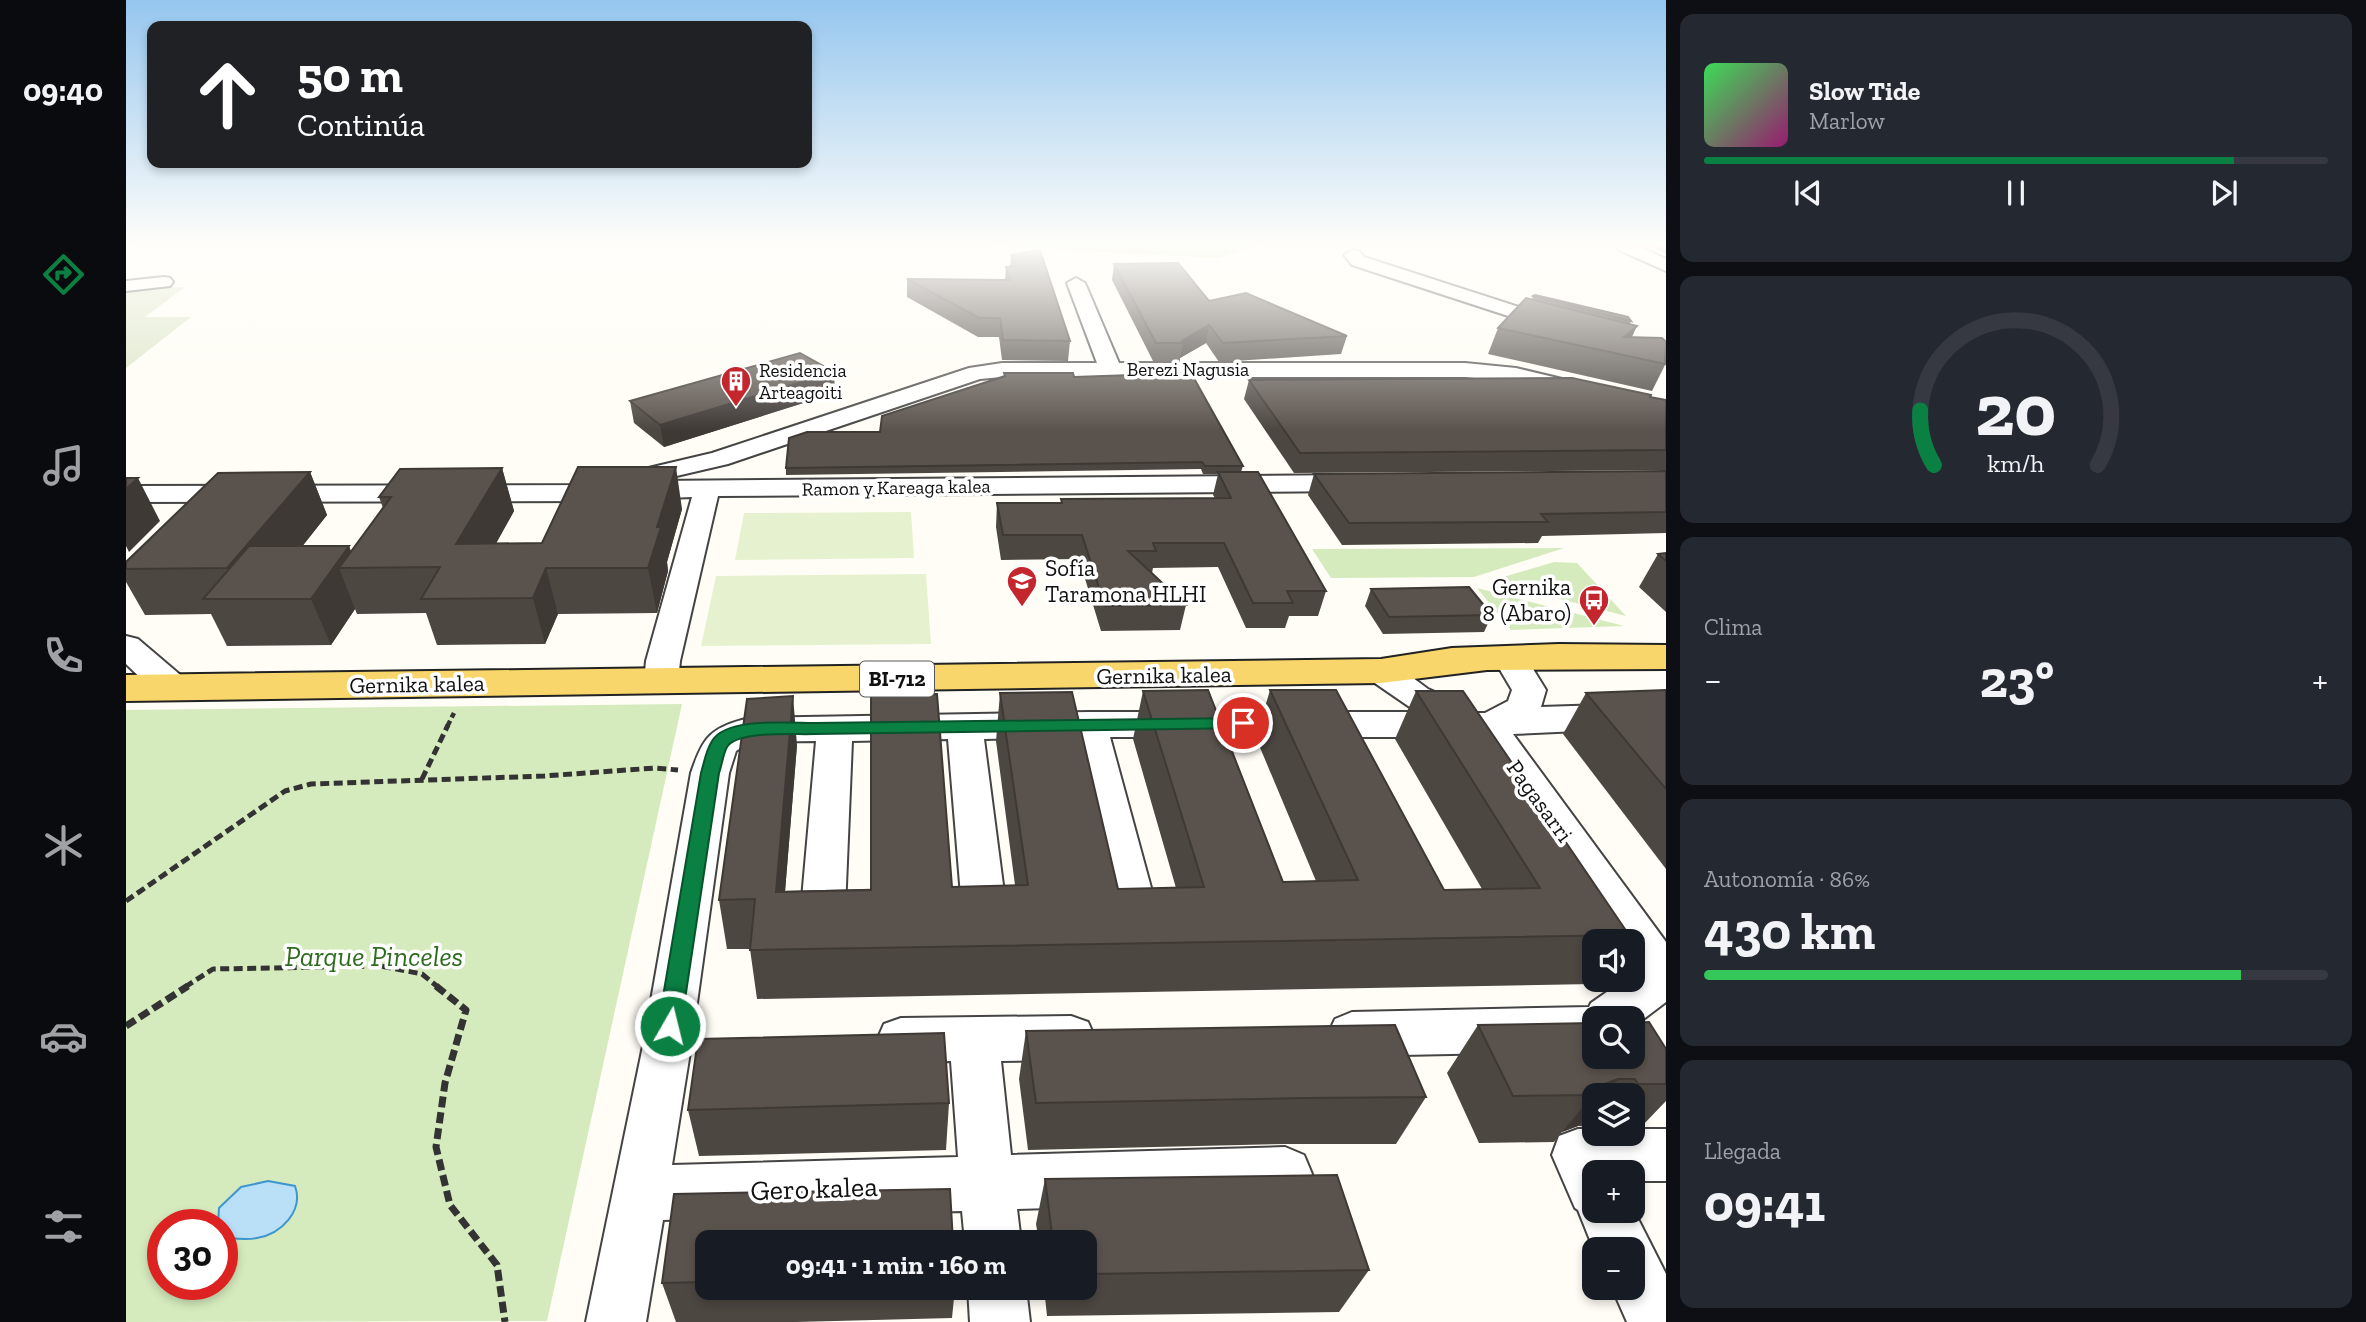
<!DOCTYPE html>
<html lang="es">
<meta charset="utf-8">
<style>
:root{--surface:#171b24;--page:#242831;--text:#f1f3f6;--muted:#9ea1a6;--line:#363941;--accent:#0b8043}
body{margin:0;font-family:"Zilla Slab",serif;background:var(--page);color:var(--text);height:100vh;display:flex;flex-direction:column;font-size:26px;white-space:nowrap}
*{box-sizing:border-box;margin:0}
p{font-size:23px;color:var(--muted)}
.icon{flex:none;width:38px;height:38px;fill:none;stroke:currentColor;stroke-width:2;stroke-linecap:round;stroke-linejoin:round}
.map{position:relative;flex:1;overflow:hidden}
.sheet{display:flex;flex-direction:column;gap:14px;padding:14px;background:#0d0f14;width:700px}
.sheet>*{flex:none}
.top-card{position:absolute;left:21px;top:21px;width:665px;height:147px;border-radius:14px;box-shadow:0 4px 10px #0003;background:#202124;color:#fff;overflow:hidden}
.controls{position:absolute;left:1456px;top:929px;display:grid;gap:14px}
.controls a{display:grid;place-items:center;width:63px;height:63px;border-radius:14px;background:var(--surface);box-shadow:0 4px 10px #0003;font-size:35px}
.speed{position:absolute;left:21px;top:1209px;display:flex;gap:14px;font-size:35px;font-weight:700;text-align:center}
.speed>*{display:grid;place-content:center;width:91px;height:91px;border-radius:50%;background:var(--surface);box-shadow:0 4px 10px #0003;line-height:1}
.speed .limit{border:10px solid #d22;background:#fff;color:#111}
.pin{position:absolute;display:grid;place-items:center;width:60px;height:60px;color:#fff;margin:-30px;border:4px solid #fff;border-radius:50%;box-shadow:0 2px 7px #0007}
.me{position:absolute;width:77px;margin:-38px;rotate:8deg;stroke-linejoin:round;filter:drop-shadow(0 0 5px #0008)}
.turn{display:flex;align-items:center;gap:24px;height:147px;padding:0 35px;font-size:32px}
.turn .icon{width:91px;height:91px;stroke-width:2.5}
.turn b{display:block;font-size:49px;line-height:60px}
.big{font-size:52px;font-weight:800;line-height:1.1}
.sheet .widget{flex:1;display:flex;flex-direction:column;justify-content:center;gap:10px;min-width:0;padding:0 24px;border-radius:14px;background:var(--page)}
.sheet .dial{align-items:center;gap:0}
.dial svg{height:182px;overflow:visible;fill:none;stroke:var(--line);stroke-width:7;stroke-linecap:round;text-anchor:middle}
.dial text{fill:var(--text);stroke:none}
.song{display:flex;align-items:center;gap:21px}
.cover{width:84px;height:84px;border-radius:10px;background:linear-gradient(135deg,hsl(130 70% 55%),hsl(320 70% 35%))}
.played{height:7px;border-radius:4px;background:linear-gradient(90deg,var(--accent) 85%,var(--line) 85%)}
.keys{display:flex;justify-content:space-around;direction:ltr}
.heat{display:flex;justify-content:space-between;align-items:center;font-size:38px;direction:ltr}
.charge{height:10px;border-radius:5px;background:linear-gradient(90deg,#34c759 86%,var(--line) 0)}
.trip{position:absolute;left:569px;top:1230px;width:402px;height:70px;border-radius:14px;background:var(--surface);box-shadow:0 4px 10px #0003;font-weight:800;line-height:70px;text-align:center}
main{display:flex;flex:1;min-height:0}
.menu{display:flex;flex-direction:column;width:126px;justify-content:space-around;align-items:center;background:#090b0e;color:var(--muted)}
.menu .icon{width:49px;height:49px}
.menu .on{color:var(--accent)}
.menu b{font-size:32px;color:var(--text)}
.map>svg:first-child{display:block}
.green{fill:#d5ebbd;fill-rule:evenodd}
.forest{fill:#b9dc9c}
.cemetery{fill:#d9e3c4}
.pitch{fill:#e6f2cf}
.water{fill:#b9e0f7;stroke:#3f96cf;stroke-width:2}
.lines{fill:none;stroke-linecap:round;stroke-linejoin:round}
.minor-casing{stroke:#444;stroke-width:4}
.major-casing{stroke:#222;stroke-width:4}
.path-far2{stroke:#333;stroke-width:4.5;stroke-dasharray:7 3.5;stroke-linecap:butt}
.path-far1{stroke:#333;stroke-width:5;stroke-dasharray:9 4.5;stroke-linecap:butt}
.path{stroke:#333;stroke-width:7;stroke-dasharray:11 5;stroke-linecap:butt}
.minor{fill:#fff;fill-rule:evenodd}
.major{fill:#f9d66b;fill-rule:evenodd}
.wall{fill:#4d4742}
.shaded-wall{fill:#3f3936}
.building{fill:#5a524d;stroke:#3f3936;stroke-width:2}
.route{fill:#0b8043;stroke:#07532c;stroke-width:2}
.labels{text-anchor:middle;stroke-width:7;stroke-linejoin:round;paint-order:stroke}
.far-street-label{font-size:19px;fill:#111;stroke:#fff}
.far-poi-label{font-size:19px;fill:#111;stroke:#fff;text-anchor:start}
.shield{fill:#fff;stroke:#585858;stroke-width:2}
.shield-label{font-size:21px;font-weight:bold;fill:#111}
.poi-label{font-size:23px;fill:#111;stroke:#fff;text-anchor:start}
.street-label{font-size:23px;fill:#111;stroke:#fff}
.near-park-label{font-size:28px;font-style:italic;fill:#2f6b1f;stroke:#fff}
.near-street-label{font-size:28px;fill:#111;stroke:#fff}
</style>
<main>
<nav class="menu">
<b>09:40</b>
<svg class="icon on" aria-label="directions" viewBox="0 0 24 24"><path d="M12 3l9 9-9 9-9-9zM9 14v-3h6M13 9l2 2-2 2"/></svg>
<svg class="icon" aria-label="music" viewBox="0 0 24 24"><path d="M9 18V5l10-2v13"/><circle cx="6" cy="18" r="3"/><circle cx="16" cy="16" r="3"/></svg>
<svg class="icon" aria-label="phone" viewBox="0 0 24 24"><path d="M5 4h4l2 5-3 2q2 4 5 5l2-3 5 2v4C11 20 4 13 5 4z"/></svg>
<svg class="icon" aria-label="climate" viewBox="0 0 24 24"><path d="M12 3v18M4 7l16 10M4 17L20 7"/></svg>
<svg class="icon" aria-label="car" viewBox="0 0 24 24"><path d="M5 17H2v-5l4-1 3-4h7l3 4 3 1v5h-3M9 17h6M6 11h13"/><circle cx="7" cy="17" r="2"/><circle cx="17" cy="17" r="2"/></svg>
<svg class="icon" aria-label="filters" viewBox="0 0 24 24"><path d="M4 7h16M4 17h16"/><circle cx="9" cy="7" r="2"/><circle cx="15" cy="17" r="2"/></svg>
</nav>
<div class="map">
<svg width="1540" height="1322" viewBox="0 0 1540 1322">
<rect width="100%" height="100%" fill="#fffdf5"/>
<!-- green -->
<g class="green">
<polygon points="1438,548 1348,577 1205,578 1186,549"/>
<polygon points="1428,562 1451,563 1500,616 1364,581"/>
<polygon points="1351,588 1498,626 1385,630"/>
<path d="M556,704L421,1321L0,1322V710ZM37,1225H96V1284H37Z"/>
</g>
<!-- forest -->
<polygon class="forest" points="864,246 1131,246 1092,258"/>
<!-- cemetery -->
<polygon class="cemetery" points="59,287 19,317 65,317 0,368 0,288"/>
<!-- pitch -->
<g class="pitch">
<polygon points="785,512 788,558 609,560 618,513"/>
<polygon points="800,574 805,644 575,646 590,576"/>
</g>
<!-- water -->
<path class="water" d="M142,1181L169,1186C178,1211 155,1234 131,1238C122,1240 112,1239 103,1238L96,1231V1225H92L93,1208L115,1187Z"/>
<g class="lines">
<!-- minor casing -->
<g class="minor-casing">
<g id="minor">
<polygon points="1491,246 1512,246 1540,259 1540,271 1493,250"/>
<polygon points="1227,250 1233,251 1238,257 1436,321 1439,325 1436,329 1422,329 1226,265 1218,255"/>
<polygon points="38,277 44,278 47,282 44,286 0,291 0,281"/>
<polygon points="950,278 959,283 993,363 1339,363 1390,368 1457,384 1460,389 1457,394 1449,396 1390,382 1339,377 876,377 854,379 602,464 529,481 1230,475 1239,477 1243,483 1239,489 1230,491 592,496 554,661 552,682 547,690 535,693 523,690 518,682 520,661 566,497 472,501 0,502 0,486 472,485 520,482 514,480 510,475 514,470 586,453 843,368 876,363 971,363 941,283"/>
<path d="M0,636L12,639L59,679L64,687L59,695C33,702 18,680 0,664Z"/>
<path d="M1384,648L1396,651L1420,690L1415,707L1540,703V727L1387,734L1540,942V1002L1507,1027V1018H1468V1051L1226,1056L1209,1049L1202,1034L1209,1019L1226,1012L1463,1007L1465,1003L1498,980H1507V974L1510,972L1507,967V942H1489L1362,757L1352,737H984L1030,906L1023,918L1008,923L993,918L986,906L948,737L858,739L880,908L873,920L858,926L843,920L836,908L822,739L726,741L719,910L712,922L697,928L682,922L675,910L690,741L624,742L610,751L603,773L565,1046L546,1165L832,1157L825,1061L775,1062L758,1056L751,1040L758,1024L775,1018L945,1016L962,1022L969,1038L962,1054L945,1060L875,1061L885,1155L1159,1147L1178,1155L1186,1174L1178,1193L1159,1201L891,1209L895,1242H839L836,1211L537,1220L520,1322H460L517,1046L565,773C578,735 585,728 623,718L963,712H1291L1243,679L1238,671L1243,663L1255,660L1267,663L1302,689L1341,706L1345,713H1359L1382,701L1386,690L1367,658L1372,651Z"/>
<polygon points="1452,1129 1468,1129 1468,1134 1507,1134 1507,1129 1540,1129 1540,1181 1507,1181 1507,1172 1468,1172 1468,1211 1507,1211 1507,1209 1540,1274 1540,1322 1501,1322 1486,1288 1507,1288 1507,1250 1468,1250 1452,1210 1449,1208 1426,1155 1433,1136"/>
<polygon points="842,1288 900,1288 904,1322 844,1322"/>
</g>
</g>
<!-- major casing -->
<g class="major-casing">
<polygon id="major" points="1433,644 1540,645 1540,669 1361,670 1255,683 0,701 0,675 1255,659 1326,648"/>
</g>
<!-- path-far2 -->
<polyline class="path-far2" points="321,727 328,713"/>
<!-- path-far1 -->
<g class="path-far1">
<polyline points="296,779 322,725"/>
<polyline points="0,901 159,791 185,784 418,776 529,768 552,770"/>
<polyline points="59,987 87,969 255,966 296,974 312,987"/>
</g>
<!-- path -->
<g class="path">
<polyline points="310,986 340,1010 319,1083 310,1147 324,1205 371,1265 379,1322"/>
<polyline points="0,1026 62,986"/>
</g>
<!-- minor -->
<use href="#minor" class="minor"/>
<!-- major -->
<use href="#major" class="major"/>
</g>
<!-- wall -->
<g class="wall">
<polygon points="1526,246 1540,246 1540,254"/>
<polygon points="885,255 944,341 942,361 876,360 873,337 852,337 781,297 781,279 879,280 880,267 884,267"/>
<polygon points="988,264 1083,301 1221,336 1215,354 1093,362 1080,343 1054,358 1054,362 1027,361 986,280"/>
<polygon points="1407,296 1505,321 1504,324 1505,337 1540,363 1526,391 1362,354 1372,328 1406,299"/>
<polygon points="878,373 948,377 1117,466 1115,472 1200,591 1192,616 1163,616 1159,628 1120,628 1092,567 1027,568 1026,573 1060,605 1054,630 975,631 953,559 875,560 870,527 871,503 935,503 935,499 1089,498 1087,495 1092,474 1077,474 1075,469 660,475 660,468 754,432 878,377"/>
<polygon points="1123,380 1524,397 1540,400 1540,470 1168,473 1118,399"/>
<polygon points="709,393 538,447 508,423 504,401"/>
<polygon points="376,468 388,511 370,543 416,543 556,509 541,562 542,571 531,613 432,614 419,644 311,645 300,613 231,614 229,609 205,645 101,646 85,614 19,615 0,582 0,562 184,472 201,515 176,546 225,551 257,508 253,497"/>
<polygon points="1540,471 1540,533 1416,536 1412,543 1216,545 1182,495 1188,474"/>
<polygon points="1540,553 1540,612 1513,587 1532,554"/>
<polygon points="1245,589 1366,615 1358,632 1257,634 1239,606"/>
<polygon points="1144,690 1318,890 1356,889 1269,739 1290,691 1503,935 1499,942 1468,942 1468,980 1470,980 1467,984 631,999 624,949 601,949 593,900 671,745 659,891 889,885 870,741 874,693 992,889 1050,888 1007,739 1017,691 1157,882 1190,881 1130,738"/>
<polygon points="1540,690 1540,869 1437,734 1460,693"/>
<polygon points="1352,1025 1540,1049 1540,1101 1516,1126 1508,1127 1507,1129 1507,1096 1468,1096 1468,1127 1452,1126 1436,1132 1428,1142 1353,1143 1321,1073"/>
<polygon points="900,1031 1300,1097 1270,1144 1159,1144 902,1150 893,1079"/>
<polygon points="823,1103 820,1150 573,1156 562,1110"/>
<polygon points="919,1179 1243,1270 1213,1312 921,1316 918,1288 959,1288 959,1242 913,1242 910,1224"/>
<polygon points="581,1242 581,1288 829,1288 826,1318 670,1322 550,1322 536,1283"/>
</g>
<!-- shaded-wall -->
<g class="shaded-wall">
<polygon points="1083,325 1080,343 1054,358 1057,343 1056,341"/>
<polygon points="1511,326 1499,352 1498,337"/>
<polygon points="708,372 709,393 538,447 534,425"/>
<polygon points="550,467 556,509 541,562 542,571 531,613 522,568 531,527"/>
<polygon points="376,468 388,511 345,589 330,544"/>
<polygon points="184,472 201,515 135,599 116,599 101,568"/>
<polygon points="12,478 34,521 3,552 0,546 0,489"/>
<polygon points="223,546 232,568 213,568 229,609 205,645 185,599"/>
<polygon points="420,568 432,614 419,644 407,598"/>
<polygon points="667,696 671,745 655,941 650,892"/>
<polygon points="1492,1079 1478,1096 1468,1096 1468,1107 1452,1126 1436,1132 1467,1095 1471,1087"/>
</g>
<!-- building -->
<g class="building">
<polygon points="914,250 944,341 877,340 874,318 853,318 781,279 884,280 880,267 890,266 885,255"/>
<polygon points="1052,263 1083,301 1120,293 1221,336 1097,343 1083,325 1056,341 1057,343 1030,343 988,264"/>
<polygon points="1409,295 1502,317 1505,321 1407,296"/>
<polygon points="1400,298 1511,326 1498,337 1536,338 1540,342 1539,364 1372,328"/>
<polygon points="674,353 708,372 534,425 504,401"/>
<polygon points="878,373 947,373 948,377 1065,373 1117,466 1079,466 1076,462 660,468 663,438 681,432 754,432 756,416 879,376"/>
<polygon points="1446,378 1525,395 1524,397 1540,400 1540,450 1174,453 1123,380"/>
<polygon points="452,467 550,467 531,527 535,527 522,568 420,568 407,598 295,599 314,567 213,568 265,497 253,497 274,469 376,468 330,544 416,543"/>
<polygon points="1540,471 1540,512 1415,514 1422,522 1223,523 1188,474"/>
<polygon points="184,472 101,568 0,569 0,562 92,473"/>
<polygon points="1092,472 1132,472 1200,591 1161,591 1167,603 1127,603 1098,543 1027,543 1030,551 1002,551 1060,605 979,606 956,535 877,535 871,503 936,503 935,499 1105,498"/>
<polygon points="0,478 12,478 0,489"/>
<polygon points="123,546 223,546 185,599 77,599"/>
<polygon points="1540,553 1540,561 1532,554"/>
<polygon points="1343,587 1366,615 1263,617 1245,589"/>
<polygon points="1082,690 1157,882 1232,880 1144,690 1210,690 1318,890 1414,888 1290,691 1337,691 1503,935 624,950 629,899 593,900 621,699 667,696 650,892 745,890 745,695 811,694 826,887 902,885 874,693 946,692 992,889 1078,887 1017,691"/>
<polygon points="1540,690 1540,789 1460,693"/>
<polygon points="1523,1022 1540,1049 1540,1084 1512,1084 1509,1079 1492,1079 1471,1087 1467,1095 1387,1096 1352,1025 1468,1023 1468,1057 1507,1057 1507,1023"/>
<polygon points="1269,1025 1300,1097 1182,1098 910,1103 900,1031"/>
<polygon points="818,1033 823,1103 562,1110 572,1039"/>
<polygon points="1211,1175 1243,1270 959,1274 959,1242 927,1242 919,1179"/>
<polygon points="824,1189 827,1242 581,1242 581,1282 536,1283 548,1194"/>
</g>
<!-- sky -->
<linearGradient id="sky" x2="0" y2="1"><stop stop-color="#95c6ee"/><stop offset="0.57" stop-color="#fffefa"/><stop offset="1" stop-color="#fffefa" stop-opacity="0"/></linearGradient>
<rect width="1540" height="431" fill="url(#sky)"/>
<!-- route -->
<path class="route" d="M1117,718L1126,723L1123,728L688,734C669,735 611,730 601,747C597,754 596,765 593,773L555,1026L552,1033L544,1036L536,1033L532,1026L575,773C578,763 580,750 586,741C600,717 662,723 688,723Z"/>
<!-- icons -->
<defs>
<g id="building-pin" transform="scale(1.575)"><path d="M0 17L-7.5 6A9.5 9.5 0 1 1 7.5 6Z" fill="#c4262e" stroke="#fff"/><path d="M-4-6H4V6H1V3H-1V6H-4ZM-2.5-4.3h1.7v1.8h-1.7ZM.8-4.3h1.7v1.8H.8ZM-2.5-1h1.7V.8h-1.7ZM.8-1h1.7V.8H.8Z" fill="#fff"/></g>
<g id="school-pin" transform="scale(1.575)"><path d="M0 17L-7.5 6A9.5 9.5 0 1 1 7.5 6Z" fill="#c4262e" stroke="#fff"/><path d="M0-5L7-2L0 1L-7-2ZM-4 1L0 2.5L4 1V4Q0 6-4 4Z" fill="#fff"/></g>
<g id="bus-pin" transform="scale(1.575)"><path d="M0 17L-7.5 6A9.5 9.5 0 1 1 7.5 6Z" fill="#c4262e" stroke="#fff"/><path d="M-5-6H5V4H4V6H2V4H-2V6H-4V4H-5ZM-3.5-4V0h7V-4ZM-3.5 1.2v1.5H-2V1.2ZM2 1.2v1.5H3.5V1.2Z" fill="#fff"/></g>
</defs>
<g fill-rule="evenodd">
<use href="#building-pin" x="610" y="381"/>
<use href="#school-pin" x="896" y="581"/>
<use href="#bus-pin" x="1468" y="600"/>
</g>
<g class="labels">
<!-- far-street labels -->
<g class="far-street-label">
<text x="1062" y="376">Berezi Nagusia</text>
<text transform="translate(770 487) rotate(-1)" y="7">Ramon y Kareaga kalea</text>
</g>
<!-- far-poi labels -->
<g class="far-poi-label">
<text x="633" y="377">Residencia<tspan x="633" dy="22">Arteagoiti</tspan></text>
</g>
<!-- shield labels -->
<rect class="shield" x="734" y="661.5" width="74" height="35" rx="5"/>
<g class="shield-label">
<text x="771" y="686">BI-712</text>
</g>
<!-- poi labels -->
<g class="poi-label">
<text x="919" y="576">Sofía<tspan x="919" dy="26">Taramona HLHI</tspan></text>
<text x="1445" y="595" text-anchor="end">Gernika<tspan x="1445" dy="26">8 (Abaro)</tspan></text>
</g>
<!-- street labels -->
<g class="street-label">
<text transform="translate(1038 675) rotate(-1)" y="8">Gernika kalea</text>
<text transform="translate(291 684) rotate(-1)" y="8">Gernika kalea</text>
<text transform="translate(1414 801) rotate(54)" y="8">Pagasarri</text>
</g>
<!-- near-park labels -->
<g class="near-park-label">
<text x="248" y="966">Parque Pinceles</text>
</g>
<!-- near-street labels -->
<g class="near-street-label">
<text transform="translate(688 1188) rotate(-2)" y="10">Gero kalea</text>
</g>
</g>
</svg>
<div class="controls">
<a><svg class="icon" aria-label="sound" viewBox="0 0 24 24"><path d="M4 9h4l5-4v14l-5-4H4zM17 9q2 3 0 6"/></svg></a>
<a><svg class="icon" aria-label="search" viewBox="0 0 24 24"><circle cx="10" cy="10" r="6"/><path d="M15 15l6 6"/></svg></a>
<a><svg class="icon" aria-label="layers" viewBox="0 0 24 24"><path d="M12 4l9 5-9 5-9-5zM3 14l9 5 9-5"/></svg></a>
<a>+</a>
<a>−</a>
</div>
<div class="speed"><div class="limit">30</div></div>
<div class="pin" style="left:1117px;top:723px;background:#d93025"><svg class="icon" aria-label="arrive" viewBox="0 0 24 24"><path d="M6 21V4h12l-3 4 3 4H6"/></svg></div>
<svg class="me" style="left:544px;top:1026px" viewBox="-20 -20 40 40"><circle r="17" fill="#0b8043" stroke="#fff" stroke-width="3"/><path d="M0-11L8 9 0 5-8 9z" fill="#fff"/></svg>
<div class="trip">09:41 · 1 min · 160 m</div>
<div class="top-card">
<div class="turn"><svg class="icon" aria-label="ahead" viewBox="0 0 24 24"><path d="M12 20V5M6 11l6-6 6 6"/></svg><div><b>50 m</b>Continúa</div></div>
</div>
</div>
<section class="sheet">
<div class="widget">
<div class="song"><i class="cover"></i><div><b>Slow Tide</b><p>Marlow</p></div></div>
<div class="played"></div>
<div class="keys"><svg class="icon" aria-label="previous" viewBox="0 0 24 24"><path d="M18 5L8 12l10 7zM5 5v14"/></svg><svg class="icon" aria-label="pause" viewBox="0 0 24 24"><path d="M8 5v14M16 5v14"/></svg><svg class="icon" aria-label="next" viewBox="0 0 24 24"><path d="M6 5l10 7-10 7zM19 5v14"/></svg></div>
</div>
<div class="widget dial"><svg viewBox="0 0 100 80">
<path d="M14 69A42 42 0 1 1 86 69"/>
<path d="M14 69A42 42 0 0 1 8 45" stroke="#0b8043"/>
<text x="50" y="56" font-size="32" font-weight="700">20</text>
<text x="50" y="72" font-size="11">km/h</text>
</svg></div>
<div class="widget"><p>Clima</p>
<div class="heat"><a>−</a><b class="big">23°</b><a>+</a></div>
</div>
<div class="widget"><p>Autonomía · 86%</p><b class="big">430 km</b><div class="charge"></div></div>
<div class="widget"><p>Llegada</p><b class="big">09:41</b></div>
</section>
</main>
